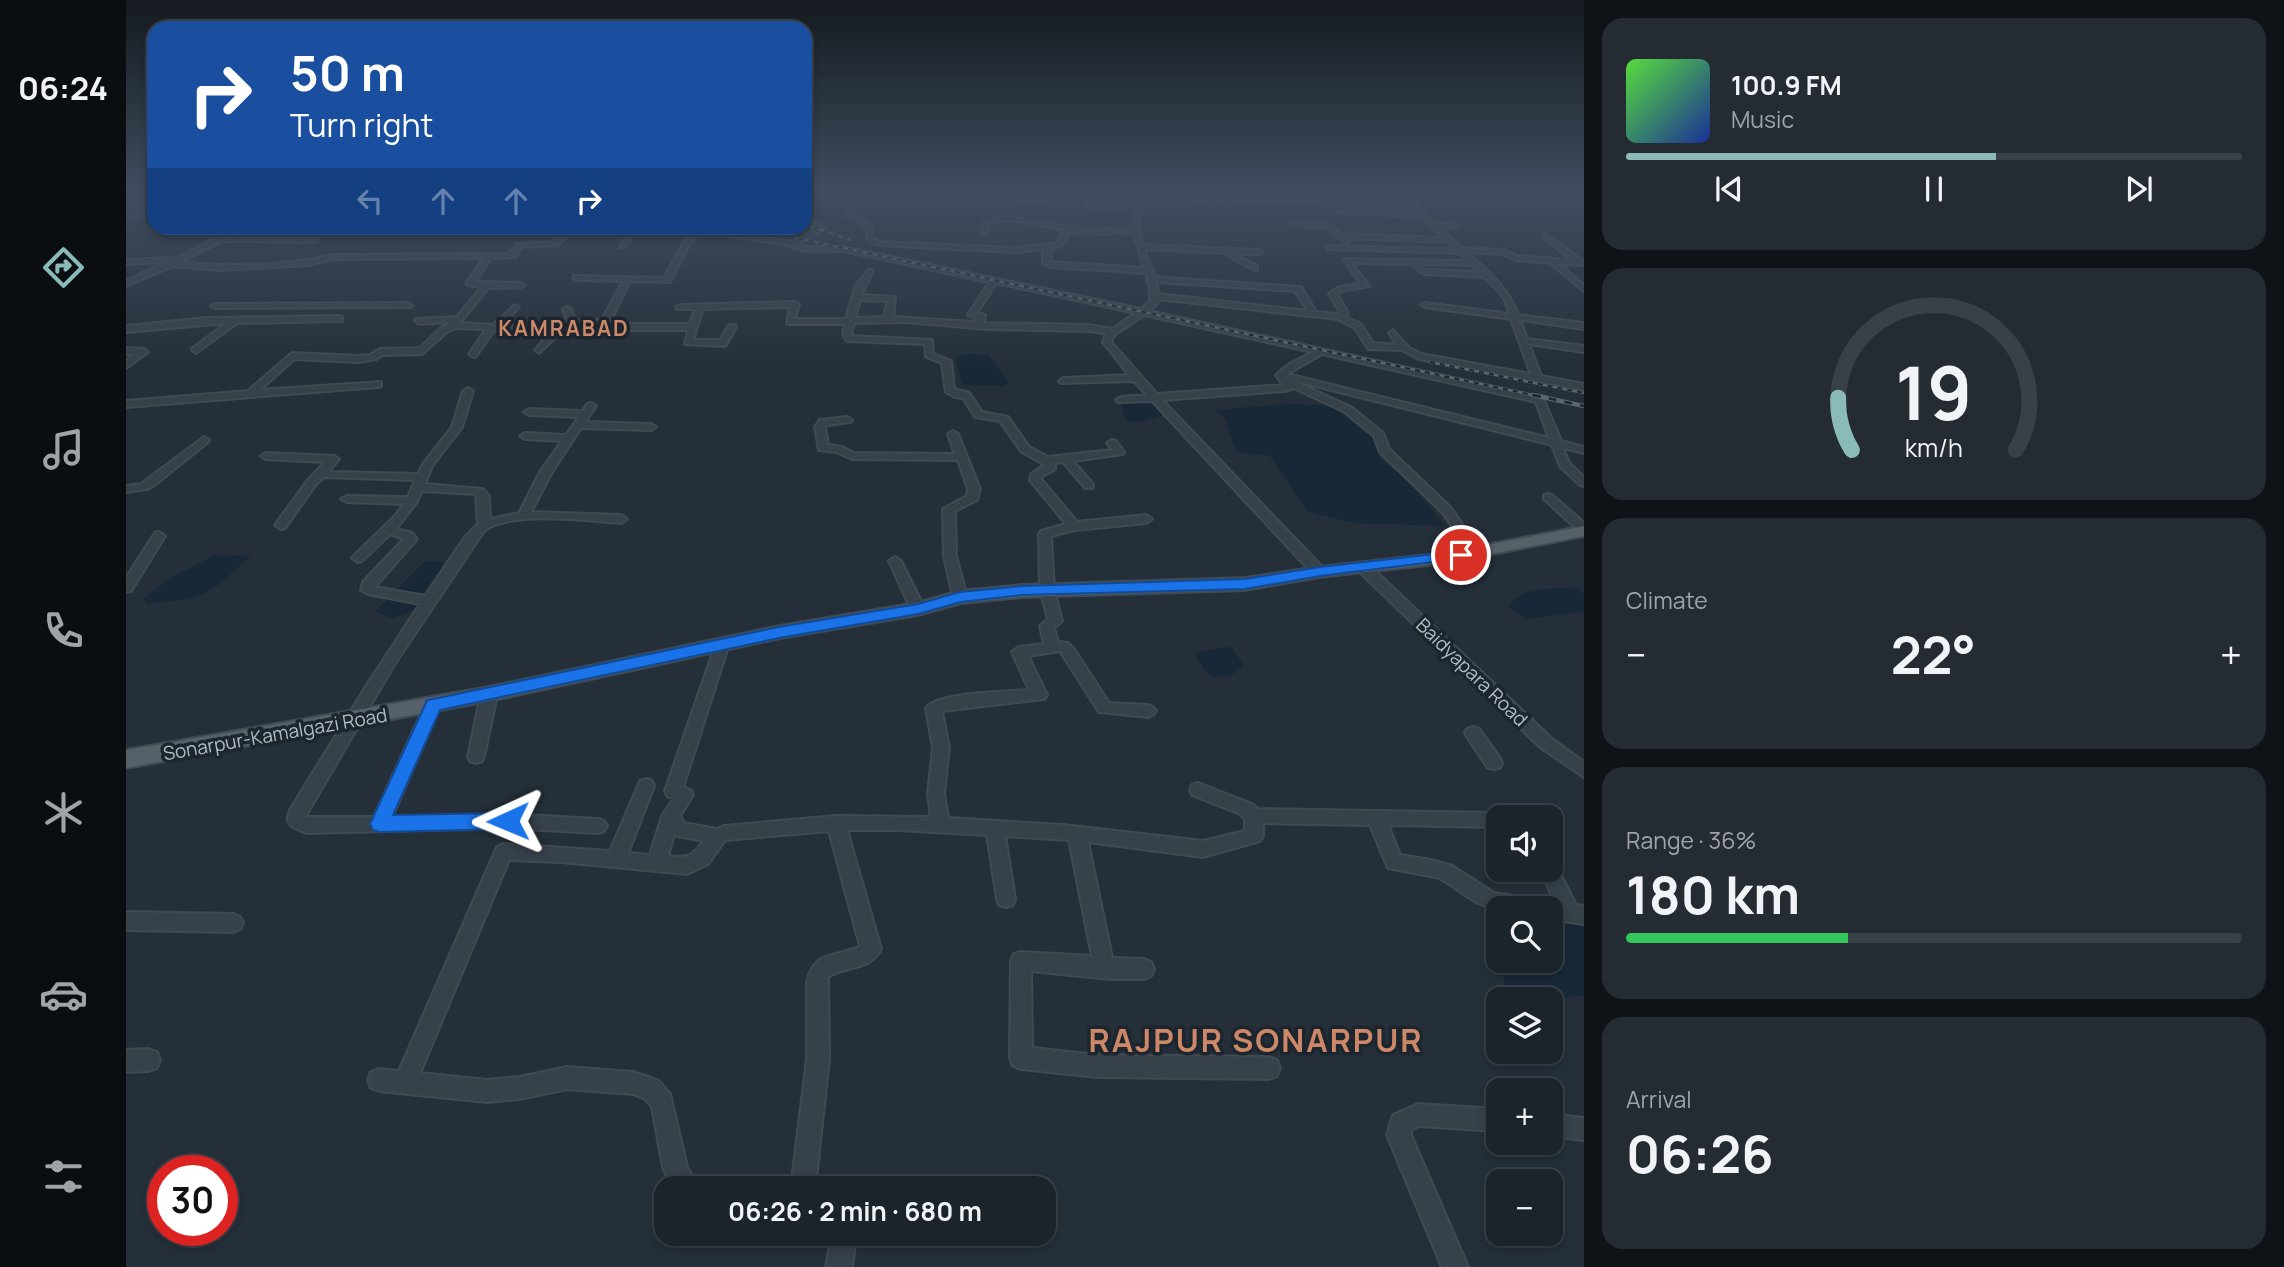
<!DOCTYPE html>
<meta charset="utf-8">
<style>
:root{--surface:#1b232b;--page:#242b33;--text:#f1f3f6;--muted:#a0a4a9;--line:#394047;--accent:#8bbbb9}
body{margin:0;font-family:Manrope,sans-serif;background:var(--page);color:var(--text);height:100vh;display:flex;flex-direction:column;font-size:26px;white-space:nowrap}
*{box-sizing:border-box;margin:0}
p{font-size:23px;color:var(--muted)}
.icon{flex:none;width:38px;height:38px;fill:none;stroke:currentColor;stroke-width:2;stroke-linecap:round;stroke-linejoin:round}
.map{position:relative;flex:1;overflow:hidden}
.sheet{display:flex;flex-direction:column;gap:18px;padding:18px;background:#0f1318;width:700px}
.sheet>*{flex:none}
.top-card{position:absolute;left:21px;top:21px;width:665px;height:214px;border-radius:21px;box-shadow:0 4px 10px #0003,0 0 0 2px var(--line);background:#1a4fa0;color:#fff;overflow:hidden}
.tools{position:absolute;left:1360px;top:805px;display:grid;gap:14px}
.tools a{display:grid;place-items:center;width:77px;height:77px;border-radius:14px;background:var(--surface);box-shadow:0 4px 10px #0003,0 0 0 2px var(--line);font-size:35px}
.speed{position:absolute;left:21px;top:1155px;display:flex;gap:14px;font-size:35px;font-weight:700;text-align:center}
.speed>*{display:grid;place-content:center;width:91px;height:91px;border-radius:50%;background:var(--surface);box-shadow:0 4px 10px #0003,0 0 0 2px var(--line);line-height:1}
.speed .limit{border:10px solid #d22;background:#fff;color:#111}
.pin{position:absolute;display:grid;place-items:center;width:60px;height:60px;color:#fff;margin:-30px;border:4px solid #fff;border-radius:50%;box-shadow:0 2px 7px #0007}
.me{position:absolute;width:77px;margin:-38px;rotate:269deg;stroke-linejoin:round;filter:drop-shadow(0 0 5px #0008)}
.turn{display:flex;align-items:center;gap:24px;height:147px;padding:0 28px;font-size:32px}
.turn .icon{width:91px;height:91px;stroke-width:2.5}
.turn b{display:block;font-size:49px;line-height:60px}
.lanes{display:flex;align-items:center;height:66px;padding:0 28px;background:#0003;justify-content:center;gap:35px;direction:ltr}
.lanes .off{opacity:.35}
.big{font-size:52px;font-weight:700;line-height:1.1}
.sheet .tile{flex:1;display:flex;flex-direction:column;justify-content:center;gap:10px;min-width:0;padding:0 24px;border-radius:21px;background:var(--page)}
.sheet .dial{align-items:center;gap:0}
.dial svg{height:182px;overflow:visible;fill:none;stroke:var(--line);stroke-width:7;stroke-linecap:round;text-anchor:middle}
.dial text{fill:var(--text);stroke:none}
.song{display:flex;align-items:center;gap:21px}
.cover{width:84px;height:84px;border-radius:10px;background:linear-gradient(135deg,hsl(110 70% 55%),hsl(230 70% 35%))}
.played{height:7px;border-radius:4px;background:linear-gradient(90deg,var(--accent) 60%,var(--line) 60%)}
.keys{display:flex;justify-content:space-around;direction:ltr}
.heat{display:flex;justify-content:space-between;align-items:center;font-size:38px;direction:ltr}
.charge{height:10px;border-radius:5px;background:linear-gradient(90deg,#34c759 36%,var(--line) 0)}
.trip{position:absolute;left:528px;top:1176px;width:402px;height:70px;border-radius:21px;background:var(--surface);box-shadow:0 4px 10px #0003,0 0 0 2px var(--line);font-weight:700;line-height:70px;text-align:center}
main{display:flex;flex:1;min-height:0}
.dock{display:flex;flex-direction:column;width:126px;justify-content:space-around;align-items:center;background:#0b0e11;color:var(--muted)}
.dock .icon{width:49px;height:49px}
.dock .on{color:var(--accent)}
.dock b{font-size:32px;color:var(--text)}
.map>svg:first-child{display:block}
.water{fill:#182836}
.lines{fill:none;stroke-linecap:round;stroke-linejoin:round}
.minor-casing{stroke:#404a52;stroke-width:4}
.major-casing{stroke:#404a52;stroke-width:4}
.minor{fill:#37414a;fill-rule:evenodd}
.major{fill:#556069;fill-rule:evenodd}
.rail-far1-casing{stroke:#5a6570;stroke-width:2.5}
.rail-casing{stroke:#5a6570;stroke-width:4.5}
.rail-far1{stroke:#1d262e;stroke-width:2;stroke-dasharray:5;stroke-linecap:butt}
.rail{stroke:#1d262e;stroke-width:2.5;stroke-dasharray:8;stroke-linecap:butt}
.route{fill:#1a73e8;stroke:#114b97;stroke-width:2}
.labels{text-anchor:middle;stroke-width:7;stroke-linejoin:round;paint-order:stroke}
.street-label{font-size:19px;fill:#b2bcc5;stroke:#1d262e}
.far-district-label{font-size:21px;font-weight:bold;letter-spacing:2px;fill:#cc8867;stroke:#1d262e}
.near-district-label{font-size:32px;font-weight:bold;letter-spacing:2px;fill:#cc8867;stroke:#1d262e}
</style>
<main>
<nav class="dock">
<b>06:24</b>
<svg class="icon on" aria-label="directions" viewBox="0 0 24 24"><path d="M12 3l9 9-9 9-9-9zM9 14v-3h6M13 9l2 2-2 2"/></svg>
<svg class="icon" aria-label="music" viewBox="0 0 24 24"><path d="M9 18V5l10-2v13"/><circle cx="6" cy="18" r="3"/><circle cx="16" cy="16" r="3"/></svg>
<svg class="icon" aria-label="phone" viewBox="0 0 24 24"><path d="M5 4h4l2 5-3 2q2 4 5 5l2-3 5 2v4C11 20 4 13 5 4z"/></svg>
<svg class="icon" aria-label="climate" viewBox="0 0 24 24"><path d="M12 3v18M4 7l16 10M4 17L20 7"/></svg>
<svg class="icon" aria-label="car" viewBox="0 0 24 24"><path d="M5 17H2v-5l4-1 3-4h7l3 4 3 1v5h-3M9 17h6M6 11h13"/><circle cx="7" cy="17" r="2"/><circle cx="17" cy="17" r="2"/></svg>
<svg class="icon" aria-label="filters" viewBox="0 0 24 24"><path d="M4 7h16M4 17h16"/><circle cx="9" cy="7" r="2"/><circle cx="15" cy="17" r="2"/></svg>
</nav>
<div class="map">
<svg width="1458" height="1267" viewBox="0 0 1458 1267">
<rect width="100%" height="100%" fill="#242f39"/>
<!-- water -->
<g class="water">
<polygon points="843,354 862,355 883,382 879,386 837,385 829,357"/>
<polygon points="1027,397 1042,414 1012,422 1000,421 993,398"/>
<polygon points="1165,404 1210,406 1258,446 1253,458 1282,481 1319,526 1227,523 1181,511 1144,456 1110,452 1098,416 1086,410"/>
<polygon points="88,555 125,556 94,584 69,598 22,604 17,599 41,580"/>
<polygon points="299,561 319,562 289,610 266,618 249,611"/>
<path d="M1451,587L1458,594V611L1400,619L1383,607C1395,586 1429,589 1451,587Z"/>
<polygon points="1099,647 1106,648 1118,666 1104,676 1087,677 1078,670 1068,653"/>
<path d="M1425,918L1452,921L1458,928V995C1421,999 1377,1016 1375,961H1424Z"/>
</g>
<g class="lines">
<!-- minor casing -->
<g class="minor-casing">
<g id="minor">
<polygon points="0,190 4,190 0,193"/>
<path d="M758,190H764L766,193L758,198L729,199L726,214L746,226L747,239L755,242L889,248L931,243L938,230L895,221H872L863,224L861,232L858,234L855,232L858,222L883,217L956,229L1006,228L1011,207L963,208L957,198C931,198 879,206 858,190L891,195L959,194L965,204L1014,203L1032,190H1038L1035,193L1094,197H1156L1150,190H1156L1164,198L1284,202L1283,198L1311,190H1321L1289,200L1295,210L1309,223L1333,224L1331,227H1313L1336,248L1378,250L1392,256L1446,260L1417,237L1419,234L1457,261V265H1454L1433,264L1458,285V291L1424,263L1390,260L1377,254L1341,252C1362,272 1382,287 1392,315L1458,323V329L1394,320L1401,339L1458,346V352L1403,344L1415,376L1458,384V390L1293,359L1276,350L1242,349L1229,328L1211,319L1032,299L1031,304L1023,311L1409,396H1416L1435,441L1458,447V453L1437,448L1443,463L1458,477V486L1454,485L1434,466L1426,445L1165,380L1225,407L1257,433L1263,449L1325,508L1355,552L1349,556L1345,555L1317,513L1254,452L1248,436L1217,411L1168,388L1159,391L1036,400L1198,569L1199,572L1193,576L1188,575L1026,401L992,402L990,400L995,397L1021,395L1008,381L935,383L933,381L938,378L1003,375L977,342L980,333L962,331L862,329L780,322L728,323L725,334L727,336L806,340L807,354L825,361L828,389L843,393L856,412L882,417L903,447L922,457L986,450L981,443L986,440L990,441L998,452L997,454L947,461L967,484V488H959L937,462L929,463V469L915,477V479L951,522L1020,515L1026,519L1020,523L949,530L925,536L928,590L936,621L928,628L932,642L942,643L948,649L983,703L1022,705L1027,707L1030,711L1027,715L1022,717L973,712L934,651L902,656L921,695L918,699L816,711L823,748L818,794L822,818L937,825L1077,841L1119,831V819L1114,814L1066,795L1064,790L1066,785L1072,783L1126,804L1132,809L1372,813L1379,817H1372V827L1262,825L1274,855L1305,860L1326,866L1368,893L1429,902L1414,870H1424V863L1429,864L1450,905L1458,906V924L1424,919V908H1372V911L1350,902L1314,878L1262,868L1244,825L1137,823V836L1134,841L1077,857L962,842L986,958L1018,959L1025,962L1028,969L1025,976L1018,979H985L905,971L906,1048L971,1055L1143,1057L1151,1060L1154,1068L1151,1076L1143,1079L971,1077L895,1069L887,1066L884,1058L885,961L888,954L895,952L966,956L943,840L879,836L889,899L887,905L880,907L873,905L871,899L861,835L773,830H721L755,949C745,971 719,965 702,977L703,1059L689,1188H665L681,1059V983C688,948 710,959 734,946L703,831L599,840L582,864L561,874L435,862L383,860L294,1073L361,1080L393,1077L441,1067L507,1072L525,1078L533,1081L544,1094L561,1167L574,1188L545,1186L537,1167L526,1107L518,1098L507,1094L441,1089L393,1099L361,1102L253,1091L245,1088L242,1080L245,1072L253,1069L273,1071L371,847L377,844L484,851L512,786L514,781L520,779L526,781L528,786L502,853L524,855L536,816L548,798L541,796L539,791L591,641H601L603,644L557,787L565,790L567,795L554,816L558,823L590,829L598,826L710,816L805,817L802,794L807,748L800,708C812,692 882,692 903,690L886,652L893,647L918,644L914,626L922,619L914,590L913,534L915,531L940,524L904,480L905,474L919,465L895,451L874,421L849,417L837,398L829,397L820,392L816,363L800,357L799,344L721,341L717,334L719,324H661L664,307L577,309L567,340H594L603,325H609L610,327L600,345L597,346L559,344L562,330H477L474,329V325H442L413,353L409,350L424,333L368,330L350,356L347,357L343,354L360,329L329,328L321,332L296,354L256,355L250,359L233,362L168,359L134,390L255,382V386L252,387L0,407V401L122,391L166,353L233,356L244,355L254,349L294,348L315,328L326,322L293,324L289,321L290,319L331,317L355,288L340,284L358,258L206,259L183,265L95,270L47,266L0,286V281L40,262L0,264V260L43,258L47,260L103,231H77L74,229L75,228H116L103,237L188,238L191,240L188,242L96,241L54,262C104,267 157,267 206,255L381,254L384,253L391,244L428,242L438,232H405L403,229L444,228L447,230L432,245L395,247L390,257L365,258L349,282L395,283L399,285L395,287L362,288L334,323L367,325L389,305L393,307L376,325L429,328L440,317L437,309L441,307L445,309L448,317L446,320H476L497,281L451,280L447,278L448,276L538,278L557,244L571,228L667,242L692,228L679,220V215L700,228L673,244L680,247H718L1015,309L1024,301V290L1020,273L925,267L917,263V249L889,252L752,245L741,240V228L720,215L723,199L679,195V191L716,195L757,194L760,192ZM1031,197L1094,201L1286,206L1290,213L1215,210L1212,212L1295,217L1317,238L1216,234L1205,225L1165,222L1162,224L1203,229L1220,244L1223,242L1220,238L1321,242L1329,249L1200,246L1202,249L1333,253L1342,261L1218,259L1234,284C1222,286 1212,285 1203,294L1214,312L1211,314L1190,312L1175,287H1172L1029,277L1018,249L1098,253L1128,270H1131V266L1106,253L1133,254L1137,252L1133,250L1017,245C1010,224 1010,209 1031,197ZM575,231L662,245L679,251H718L863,282L842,315L851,319L849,322L767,317L769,297L735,295L747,271L743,269L729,287L720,319H669L673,304L669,302L554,305L550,307L551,309H569L564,324H483L504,281L544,282L563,245ZM944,232L970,234L1007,232L1018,268L925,262V248L935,246ZM1226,263L1285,264L1298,274L1359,277L1378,298L1384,314L1299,303L1295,305L1299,307L1385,319L1405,374L1295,354L1283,348L1267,330L1263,333L1271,345L1247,343L1235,324L1219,317L1222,313L1211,294L1215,291L1243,286ZM1292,264L1346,265L1354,272L1300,270ZM1030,282L1169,291L1182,311L1032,294ZM870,283L1010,313L987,329L962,325L858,323L859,315L851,313ZM734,300L762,301L758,317L729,318ZM1018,315L1187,352C1174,359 1160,364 1150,375L1157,385L1031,394L985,342L988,335ZM1196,354L1410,402L1423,438L1161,374ZM548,835L552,836L577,841C567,858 560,858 542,856Z"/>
<polygon points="1331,190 1362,190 1397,194 1394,196"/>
<polygon points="28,212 28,216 0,218 0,214"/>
<polygon points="505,228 511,228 498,247 494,247"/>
<polygon points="282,303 286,305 285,307 89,308 85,306 89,304"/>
<polygon points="213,316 216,317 216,321 111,323 70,353 66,350 67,348 100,323 0,332 0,326 81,318"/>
<polygon points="0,348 18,349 22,352 0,368 0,361 9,354 0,354"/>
<path d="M342,388L347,391L336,427L306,466L299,484L357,489L363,496L364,519L393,513L414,472L436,441L399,439L394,436L399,433L440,435L453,417L403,415L398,412L403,409L457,411L461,404L465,403L470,406L459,422L525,424L530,427L525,430L455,428L426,472L405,512L495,515L501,519L495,523C461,521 384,510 358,531L268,665L179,817H248L299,705L302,701H312L315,705L266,817L382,814L472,819L478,821L481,826L478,831L472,833L382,828L181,833C169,829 157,825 164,810L239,688L294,604L242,594L235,590L237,582L278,539L264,534L236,561L232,562L226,558L269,516L278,504L221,502L215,499L221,496L282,497L289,480L198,477L190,484L159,528L155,529L149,525L182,480L199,462L140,459L135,456L140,453L208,456L213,459L203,471L205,472L292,474L297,464L326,427L337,391ZM296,491L350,494L352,524L339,537L299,596L249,587L291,539L286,533L270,529L290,503Z"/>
<polygon points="721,417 726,420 725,422 701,425 699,427 702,445 716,447 728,453 829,454 822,434 827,431 832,434 854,489 851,500 829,511 830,556 841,597 839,600 834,601 827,597 818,556 817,509 841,496 842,489 832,460 726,459 710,452 693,450 689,427 694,420"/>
<polygon points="78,437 83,440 82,442 31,483 22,489 0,492 0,486 15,484"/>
<polygon points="1422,494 1426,495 1458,523 1458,533 1454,532 1418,499 1418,495"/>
<polygon points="33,532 39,536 5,591 0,592 0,578 29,533"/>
<polygon points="769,557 775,561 799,609 797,612 792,613 785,609 763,561"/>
<polygon points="1238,564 1243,565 1426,739 1458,762 1458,777 1414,747 1233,571 1232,568"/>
<polygon points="363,689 368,690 371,694 358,757 356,761 350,763 344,761 342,757 355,694 358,690"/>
<polygon points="1347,727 1353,729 1374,758 1376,763 1374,768 1368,769 1362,768 1341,737 1339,733 1341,729"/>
<polygon points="1424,812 1433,814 1436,819 1433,824 1424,826 1424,817 1416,817 1418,814"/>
<polygon points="0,912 107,914 114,917 117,923 114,929 107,932 0,930"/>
<polygon points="23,1049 31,1052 34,1060 31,1068 23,1071 0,1072 0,1050"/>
<polygon points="1292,1104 1372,1109 1372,1131 1293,1126 1285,1130 1285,1135 1342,1267 1316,1267 1261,1135 1267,1115"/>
<polygon points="1424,1114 1458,1118 1458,1140 1424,1136"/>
<polygon points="706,1234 730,1234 726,1267 700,1267"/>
</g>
</g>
<!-- major casing -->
<g class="major-casing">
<polygon id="major" points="1458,526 1458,536 1320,563 1193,577 1119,590 896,597 835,603 792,615 654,638 363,701 0,768 0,750 363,687 654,626 791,603 834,591 896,585 1119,578 1193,567 1320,553"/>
</g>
<!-- minor -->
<use href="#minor" class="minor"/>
<!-- major -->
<use href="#major" class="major"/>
<!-- rail-far1 casing -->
<g class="rail-far1-casing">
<g id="rail-far1">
<polyline points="679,224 724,240"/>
<polyline points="624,228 1416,397"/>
<polyline points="1304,362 1458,393"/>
</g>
</g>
<!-- rail casing -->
<g class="rail-casing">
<polyline id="rail" points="1407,395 1458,406"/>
</g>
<!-- rail-far1 -->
<use href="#rail-far1" class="rail-far1"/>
<!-- rail -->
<use href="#rail" class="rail"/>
</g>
<!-- sky -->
<linearGradient id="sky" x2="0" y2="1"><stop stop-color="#141a1f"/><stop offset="0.52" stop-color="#3f4d5f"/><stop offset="1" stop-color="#3f4d5f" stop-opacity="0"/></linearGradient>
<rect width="1458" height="367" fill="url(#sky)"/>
<!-- route -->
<polygon class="route" points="1335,551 1342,555 1340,558 1194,576 1119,589 896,595 835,602 792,614 653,638 314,710 267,815 382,813 389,815 392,821 389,827 382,829 254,832 247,830 244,824 299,705 301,700 307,699 653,627 792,604 834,592 896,586 1119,579 1194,567"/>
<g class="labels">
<!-- street labels -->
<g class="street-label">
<text transform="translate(1346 672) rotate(44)" y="7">Baidyapara Road</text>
<text transform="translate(149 734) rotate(-10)" y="7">Sonarpur-Kamalgazi Road</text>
</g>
<!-- far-district labels -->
<g class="far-district-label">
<text x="438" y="336">KAMRABAD</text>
</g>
<!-- near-district labels -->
<g class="near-district-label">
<text x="1130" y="1052">RAJPUR SONARPUR</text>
</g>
</g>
</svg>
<div class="tools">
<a><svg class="icon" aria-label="sound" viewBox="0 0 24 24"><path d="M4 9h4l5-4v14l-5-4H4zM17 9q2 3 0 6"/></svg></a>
<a><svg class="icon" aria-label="search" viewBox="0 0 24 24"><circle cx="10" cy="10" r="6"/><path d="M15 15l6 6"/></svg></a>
<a><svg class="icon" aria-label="layers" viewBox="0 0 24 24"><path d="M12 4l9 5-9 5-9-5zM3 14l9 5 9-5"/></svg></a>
<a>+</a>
<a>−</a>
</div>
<div class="speed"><div class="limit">30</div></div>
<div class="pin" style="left:1335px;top:555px;background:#d93025"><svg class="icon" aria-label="arrive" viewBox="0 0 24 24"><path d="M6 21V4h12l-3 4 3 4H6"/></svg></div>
<svg class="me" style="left:382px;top:821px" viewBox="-20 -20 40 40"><path d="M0-17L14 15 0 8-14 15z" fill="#1a73e8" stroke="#fff" stroke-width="4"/></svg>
<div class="trip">06:26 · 2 min · 680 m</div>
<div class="top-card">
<div class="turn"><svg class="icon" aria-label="right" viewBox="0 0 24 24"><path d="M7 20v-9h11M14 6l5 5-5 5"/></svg><div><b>50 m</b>Turn right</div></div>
<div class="lanes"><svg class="icon off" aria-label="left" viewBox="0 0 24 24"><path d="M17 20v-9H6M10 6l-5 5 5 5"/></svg><svg class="icon off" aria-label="ahead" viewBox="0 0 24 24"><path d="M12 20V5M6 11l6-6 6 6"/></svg><svg class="icon off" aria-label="ahead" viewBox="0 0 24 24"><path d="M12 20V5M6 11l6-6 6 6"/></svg><svg class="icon" aria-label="right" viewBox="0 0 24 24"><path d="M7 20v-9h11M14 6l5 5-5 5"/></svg></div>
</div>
</div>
<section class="sheet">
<div class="tile">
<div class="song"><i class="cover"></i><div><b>100.9 FM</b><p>Music</p></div></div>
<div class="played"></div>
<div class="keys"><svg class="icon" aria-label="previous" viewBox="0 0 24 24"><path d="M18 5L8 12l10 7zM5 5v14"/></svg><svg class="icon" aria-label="pause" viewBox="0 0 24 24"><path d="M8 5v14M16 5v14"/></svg><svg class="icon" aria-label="next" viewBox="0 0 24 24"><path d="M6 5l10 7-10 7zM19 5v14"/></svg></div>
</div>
<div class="tile dial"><svg viewBox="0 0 100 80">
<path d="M14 69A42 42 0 1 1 86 69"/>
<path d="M14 69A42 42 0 0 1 8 46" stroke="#8bbbb9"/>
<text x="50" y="56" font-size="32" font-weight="700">19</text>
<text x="50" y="72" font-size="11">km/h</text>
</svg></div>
<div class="tile"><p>Climate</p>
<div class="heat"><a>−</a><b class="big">22°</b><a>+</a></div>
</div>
<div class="tile"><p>Range · 36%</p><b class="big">180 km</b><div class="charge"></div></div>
<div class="tile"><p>Arrival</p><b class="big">06:26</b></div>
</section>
</main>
